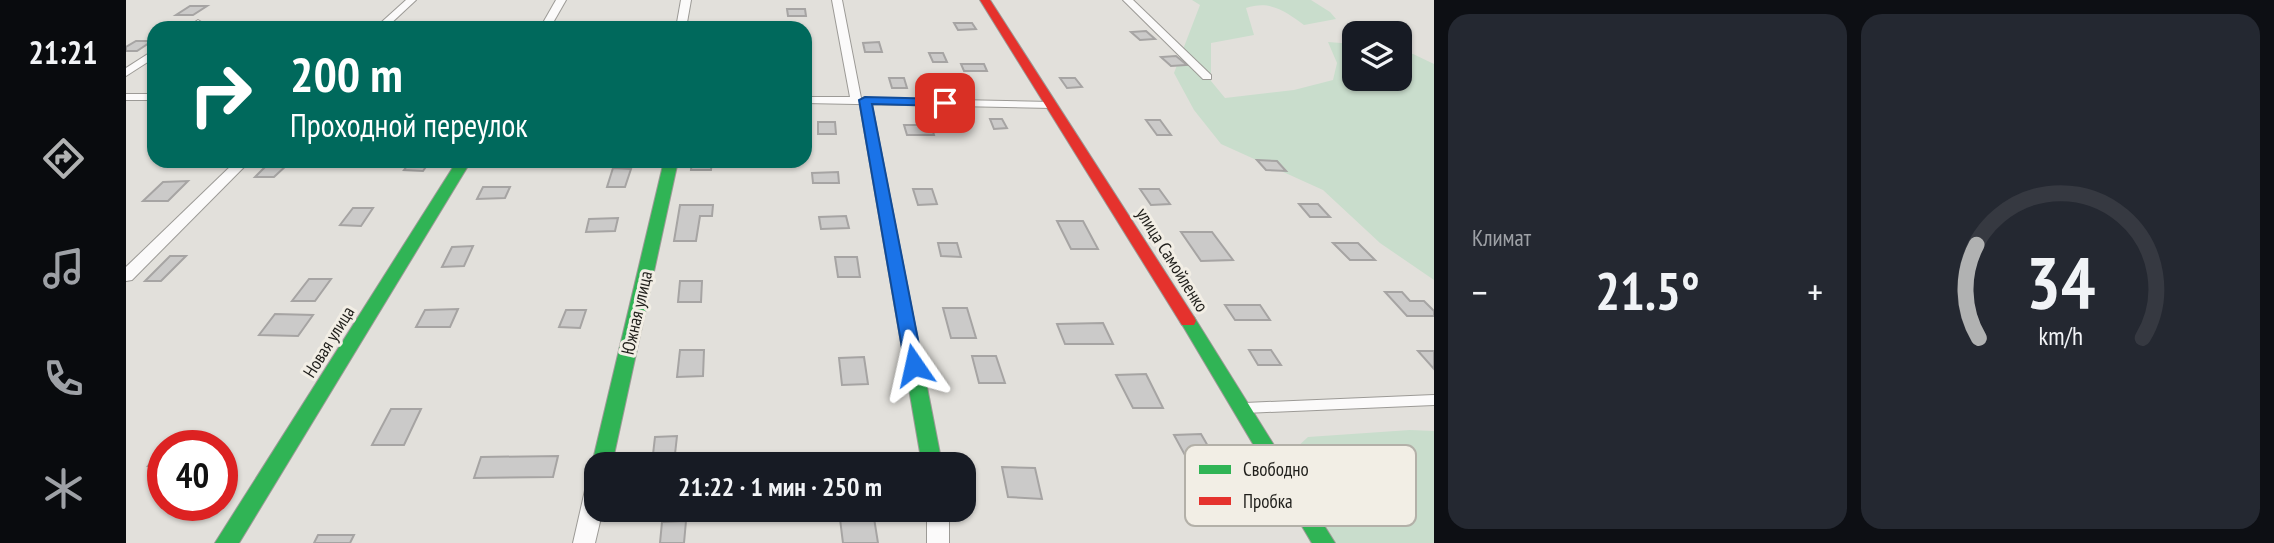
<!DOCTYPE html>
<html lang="ru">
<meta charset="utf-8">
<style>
:root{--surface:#171b24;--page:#242831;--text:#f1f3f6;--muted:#9ea1a6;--line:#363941;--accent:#b1b2b2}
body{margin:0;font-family:"PT Sans Narrow",sans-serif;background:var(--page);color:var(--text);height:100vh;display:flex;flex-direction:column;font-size:26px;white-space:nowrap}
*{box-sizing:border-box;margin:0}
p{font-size:23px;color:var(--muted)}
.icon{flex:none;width:38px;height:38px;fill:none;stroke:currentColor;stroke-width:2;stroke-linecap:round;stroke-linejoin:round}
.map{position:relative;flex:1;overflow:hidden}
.drawer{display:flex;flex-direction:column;gap:14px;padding:14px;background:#0d0f14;width:840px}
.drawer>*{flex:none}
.banner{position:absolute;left:21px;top:21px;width:665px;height:147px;border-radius:21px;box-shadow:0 2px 5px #0004;background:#00695c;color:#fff;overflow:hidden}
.tools{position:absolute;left:1216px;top:21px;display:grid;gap:14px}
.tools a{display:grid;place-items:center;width:70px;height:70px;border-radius:14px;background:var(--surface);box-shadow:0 2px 5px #0004;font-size:35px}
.speed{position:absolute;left:21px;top:430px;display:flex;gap:14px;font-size:35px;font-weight:700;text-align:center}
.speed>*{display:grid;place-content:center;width:91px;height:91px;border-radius:50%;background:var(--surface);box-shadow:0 2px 5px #0004;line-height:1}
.speed .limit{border:10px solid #d22;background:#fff;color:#111}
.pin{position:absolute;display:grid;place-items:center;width:60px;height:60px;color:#fff;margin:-30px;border-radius:14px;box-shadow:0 4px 10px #0006}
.me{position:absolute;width:77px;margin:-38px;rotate:349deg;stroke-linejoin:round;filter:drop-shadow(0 0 5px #0008)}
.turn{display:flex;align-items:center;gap:24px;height:147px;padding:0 28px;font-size:32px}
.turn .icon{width:91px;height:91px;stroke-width:2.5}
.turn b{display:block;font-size:49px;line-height:60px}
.big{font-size:52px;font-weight:700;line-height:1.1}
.drawer .widget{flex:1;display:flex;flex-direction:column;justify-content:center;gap:10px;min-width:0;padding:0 24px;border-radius:21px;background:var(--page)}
.drawer .dial{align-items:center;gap:0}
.dial svg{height:182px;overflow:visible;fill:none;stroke:var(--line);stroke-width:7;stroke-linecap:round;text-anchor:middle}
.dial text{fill:var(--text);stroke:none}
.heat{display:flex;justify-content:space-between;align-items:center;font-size:38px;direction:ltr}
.drawer .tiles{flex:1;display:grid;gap:14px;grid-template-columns:repeat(2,1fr)}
.trip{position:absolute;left:458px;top:452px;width:392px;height:70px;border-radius:21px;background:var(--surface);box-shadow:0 2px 5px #0004;font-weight:700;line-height:70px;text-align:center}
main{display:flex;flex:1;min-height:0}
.tabs{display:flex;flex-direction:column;width:126px;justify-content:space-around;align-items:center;background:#090b0e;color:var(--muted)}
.tabs .icon{width:49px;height:49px}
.tabs .selected{color:var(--accent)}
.tabs b{font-size:32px;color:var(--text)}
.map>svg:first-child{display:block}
.green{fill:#c9ddcc}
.building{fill:#cbcac9;stroke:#a6a4a3;stroke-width:2}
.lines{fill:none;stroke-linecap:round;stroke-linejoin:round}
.lane-casing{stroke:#9c9a96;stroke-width:12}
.street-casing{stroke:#9c9a96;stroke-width:2}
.fast-casing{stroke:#9c9a96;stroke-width:2}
.jam-casing{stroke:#9c9a96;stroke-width:2}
.lane{stroke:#fbfafa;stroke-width:10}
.street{fill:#fbfafa;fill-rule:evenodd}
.fast{fill:#30b455;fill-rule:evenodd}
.jam{fill:#e5322d;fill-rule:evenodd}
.route{fill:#1a73e8;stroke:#114b97;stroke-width:2}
.labels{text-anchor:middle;stroke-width:6;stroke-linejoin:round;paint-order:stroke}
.street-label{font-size:18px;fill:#1f1e1a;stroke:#f2eee5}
.key{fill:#f2eee5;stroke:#b3b0a8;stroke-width:2}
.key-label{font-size:19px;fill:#1f1e1a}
</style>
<main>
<nav class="tabs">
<b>21:21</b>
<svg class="icon selected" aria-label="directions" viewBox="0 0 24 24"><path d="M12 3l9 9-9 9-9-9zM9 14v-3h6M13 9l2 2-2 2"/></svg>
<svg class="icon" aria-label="music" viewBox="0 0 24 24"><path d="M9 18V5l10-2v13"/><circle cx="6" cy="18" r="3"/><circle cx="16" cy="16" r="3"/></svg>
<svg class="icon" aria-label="phone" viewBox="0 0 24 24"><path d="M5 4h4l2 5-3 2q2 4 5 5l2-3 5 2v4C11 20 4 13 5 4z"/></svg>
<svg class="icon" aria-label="climate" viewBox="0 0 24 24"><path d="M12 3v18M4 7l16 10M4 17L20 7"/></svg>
</nav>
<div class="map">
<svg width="1308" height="543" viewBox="0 0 1308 543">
<rect width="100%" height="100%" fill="#e2e0db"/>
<!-- green -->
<g class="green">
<path d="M1066,0H1185L1204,12L1210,19L1178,25C1159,11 1144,0 1120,8L1128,35L1085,43V81L1099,98L1168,90L1207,80L1211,63L1202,42L1228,44V79H1274V52L1287,54L1308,64V280L1254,243L1197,190L1095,144L1068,110L1048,73L1074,5Z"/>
<polygon points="1284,430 1308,431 1308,543 1184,543 1153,464 1182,437"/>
</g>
<!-- building -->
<g class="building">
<polygon points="64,6 81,6 67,15 50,15"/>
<polygon points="661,9 679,9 680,16 662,16"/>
<polygon points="828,23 846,23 850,29 832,30"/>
<polygon points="1020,31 1029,39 1014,40 1005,32"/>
<polygon points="10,41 26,41 11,51 0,51 0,47"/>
<polygon points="753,42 756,52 739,52 737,43"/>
<polygon points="803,53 817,53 821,62 807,62"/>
<polygon points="1050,56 1061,65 1045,66 1035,57"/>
<polygon points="835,64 858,64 861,71 838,71"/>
<polygon points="763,78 778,78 781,88 766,88"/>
<polygon points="934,78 949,78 956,87 941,88"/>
<polygon points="864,119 876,119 881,128 868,129"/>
<polygon points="1020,120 1034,120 1045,135 1031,135"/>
<polygon points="692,122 709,122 710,134 692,134"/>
<polygon points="778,125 805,125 808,135 781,135"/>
<polygon points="1131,160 1151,161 1160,171 1140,170"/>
<polygon points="285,161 304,161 297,171 278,170"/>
<polygon points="566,161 586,161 585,170 565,170"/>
<polygon points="144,162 163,163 148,177 129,177"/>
<polygon points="487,168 505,169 499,187 481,187"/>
<polygon points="712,172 713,183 687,183 686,173"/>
<polygon points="62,181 42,201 17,201 37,182"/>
<polygon points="357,187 384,187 379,198 351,199"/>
<polygon points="787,189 806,189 811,204 792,205"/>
<polygon points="1014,189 1033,189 1044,204 1025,205"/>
<polygon points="1173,204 1192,204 1204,217 1184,217"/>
<polygon points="554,205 587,205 586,216 574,216 570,241 548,241"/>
<polygon points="227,208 247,208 235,226 214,225"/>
<polygon points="720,216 723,228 695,229 693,217"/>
<polygon points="492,218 489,231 460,232 463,219"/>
<polygon points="931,221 957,221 972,249 945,249"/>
<polygon points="1055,232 1086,232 1107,260 1075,261"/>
<polygon points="812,243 831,243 835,257 815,256"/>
<polygon points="1207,243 1232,243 1249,260 1224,260"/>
<polygon points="347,246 338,266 316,267 326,247"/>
<polygon points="44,256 60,256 35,281 19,281"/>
<polygon points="709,257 731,257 734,277 712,277"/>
<polygon points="183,279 205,279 189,301 166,301"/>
<polygon points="554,281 576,281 575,302 552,302"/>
<polygon points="1259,292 1276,292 1284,301 1298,301 1308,311 1308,316 1281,316"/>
<polygon points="1099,305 1134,305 1144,320 1109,320"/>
<polygon points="817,308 841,308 850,338 825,338"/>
<polygon points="332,309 324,327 290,327 299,310"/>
<polygon points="440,310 460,310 454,328 433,327"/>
<polygon points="149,314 187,315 172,336 133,335"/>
<polygon points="977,323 987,344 939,344 931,324"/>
<polygon points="554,350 578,350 577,376 551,377"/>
<polygon points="1123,350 1145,350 1155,365 1132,365"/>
<polygon points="1292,351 1308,351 1308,369"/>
<polygon points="846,356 870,356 879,383 853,383"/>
<polygon points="738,357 742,384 716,385 713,358"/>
<polygon points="1020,374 1037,408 1007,408 990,375"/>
<polygon points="265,409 295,409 278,445 246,445"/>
<polygon points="1075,434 1094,467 1066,468 1048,435"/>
<polygon points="551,436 548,463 526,463 529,437"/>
<polygon points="37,446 37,466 22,466"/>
<polygon points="707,455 708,464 687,464 687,456"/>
<polygon points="432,456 427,477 348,478 355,457"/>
<polygon points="876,467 909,468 916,499 882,497"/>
<polygon points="748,518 752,543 717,543 714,519"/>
<polygon points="560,521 558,543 534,543 536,522"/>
<polygon points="192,535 228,535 224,543 188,543"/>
</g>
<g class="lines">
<!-- lane casing -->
<g class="lane-casing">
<polyline id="lane" points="1119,408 1308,400"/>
</g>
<!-- street casing -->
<g class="street-casing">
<g id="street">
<polygon points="280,0 290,0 260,28 249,28"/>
<polygon points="430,0 440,0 424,28 414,28"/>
<polygon points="555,0 565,0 560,28 550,28"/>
<polygon points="706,0 716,0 735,98 925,102 931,105 925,108 679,103 679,97 724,97"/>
<polygon points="997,0 1007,0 1085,75 1085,79 1077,79"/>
<polygon points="72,20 77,23 71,28 60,28"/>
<polygon points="28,50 28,58 0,76 0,68"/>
<rect x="0" y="94" width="28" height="6"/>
<polygon points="110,161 124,161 6,280 0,281 0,267"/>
<polygon points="471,477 471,509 477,509 469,543 447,543 460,486 464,479"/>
<rect x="801" y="509" width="22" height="34"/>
</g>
</g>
<!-- fast casing -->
<g class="fast-casing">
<g id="fast">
<polygon points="739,97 745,100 816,464 796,464 733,100"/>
<polygon points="331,161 345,161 113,543 89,543"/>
<polygon points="538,161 552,161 486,464 471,464 471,471 466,464"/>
<polygon points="1062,315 1068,317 1209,543 1186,543 1054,321 1056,317"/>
</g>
</g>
<!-- jam casing -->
<g class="jam-casing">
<polygon id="jam" points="854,0 864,0 1068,317 1070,321 1068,325 1056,325"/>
</g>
<!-- lane -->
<use href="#lane" class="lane"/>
<!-- street -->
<use href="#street" class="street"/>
<!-- fast -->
<use href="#fast" class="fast"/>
<!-- jam -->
<use href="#jam" class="jam"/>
</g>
<!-- route -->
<polygon class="route" points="739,97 819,99 825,103 819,106 746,104 797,365 794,370 781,370 779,365 733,100"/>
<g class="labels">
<!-- street labels -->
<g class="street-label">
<text transform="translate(1046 260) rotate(58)" y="6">улица Самойленко</text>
<text transform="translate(511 313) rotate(-77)" y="6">Южная улица</text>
<text transform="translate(203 342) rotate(-58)" y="6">Новая улица</text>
</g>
</g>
<!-- legend -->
<rect x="1059" y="445" width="231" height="81" rx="10" class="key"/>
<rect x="1073" y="465" width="32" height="9" fill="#30b455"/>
<rect x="1073" y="497" width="32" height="8" fill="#e5322d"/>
<g class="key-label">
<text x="1117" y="476">Свободно</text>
<text x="1117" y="508">Пробка</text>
</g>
</svg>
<div class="tools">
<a><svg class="icon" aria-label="layers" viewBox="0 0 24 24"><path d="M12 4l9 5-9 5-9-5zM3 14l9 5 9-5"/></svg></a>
</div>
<div class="speed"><div class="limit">40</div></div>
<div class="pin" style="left:819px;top:103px;background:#d93025"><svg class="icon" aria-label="arrive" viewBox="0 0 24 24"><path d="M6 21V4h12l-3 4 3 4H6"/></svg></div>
<svg class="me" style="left:788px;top:365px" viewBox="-20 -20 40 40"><path d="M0-17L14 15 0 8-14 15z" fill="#1a73e8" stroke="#fff" stroke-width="4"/></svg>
<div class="trip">21:22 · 1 мин · 250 m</div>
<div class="banner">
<div class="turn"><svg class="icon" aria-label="right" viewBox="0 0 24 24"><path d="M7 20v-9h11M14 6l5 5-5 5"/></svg><div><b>200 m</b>Проходной переулок</div></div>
</div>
</div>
<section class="drawer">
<div class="tiles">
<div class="widget"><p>Климат</p>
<div class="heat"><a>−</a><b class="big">21.5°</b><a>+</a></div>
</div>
<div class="widget dial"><svg viewBox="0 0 100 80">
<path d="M14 69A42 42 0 1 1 86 69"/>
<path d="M14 69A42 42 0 0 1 13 28" stroke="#b1b2b2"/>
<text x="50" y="56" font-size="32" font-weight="700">34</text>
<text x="50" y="72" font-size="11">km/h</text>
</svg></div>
</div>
</section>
</main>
